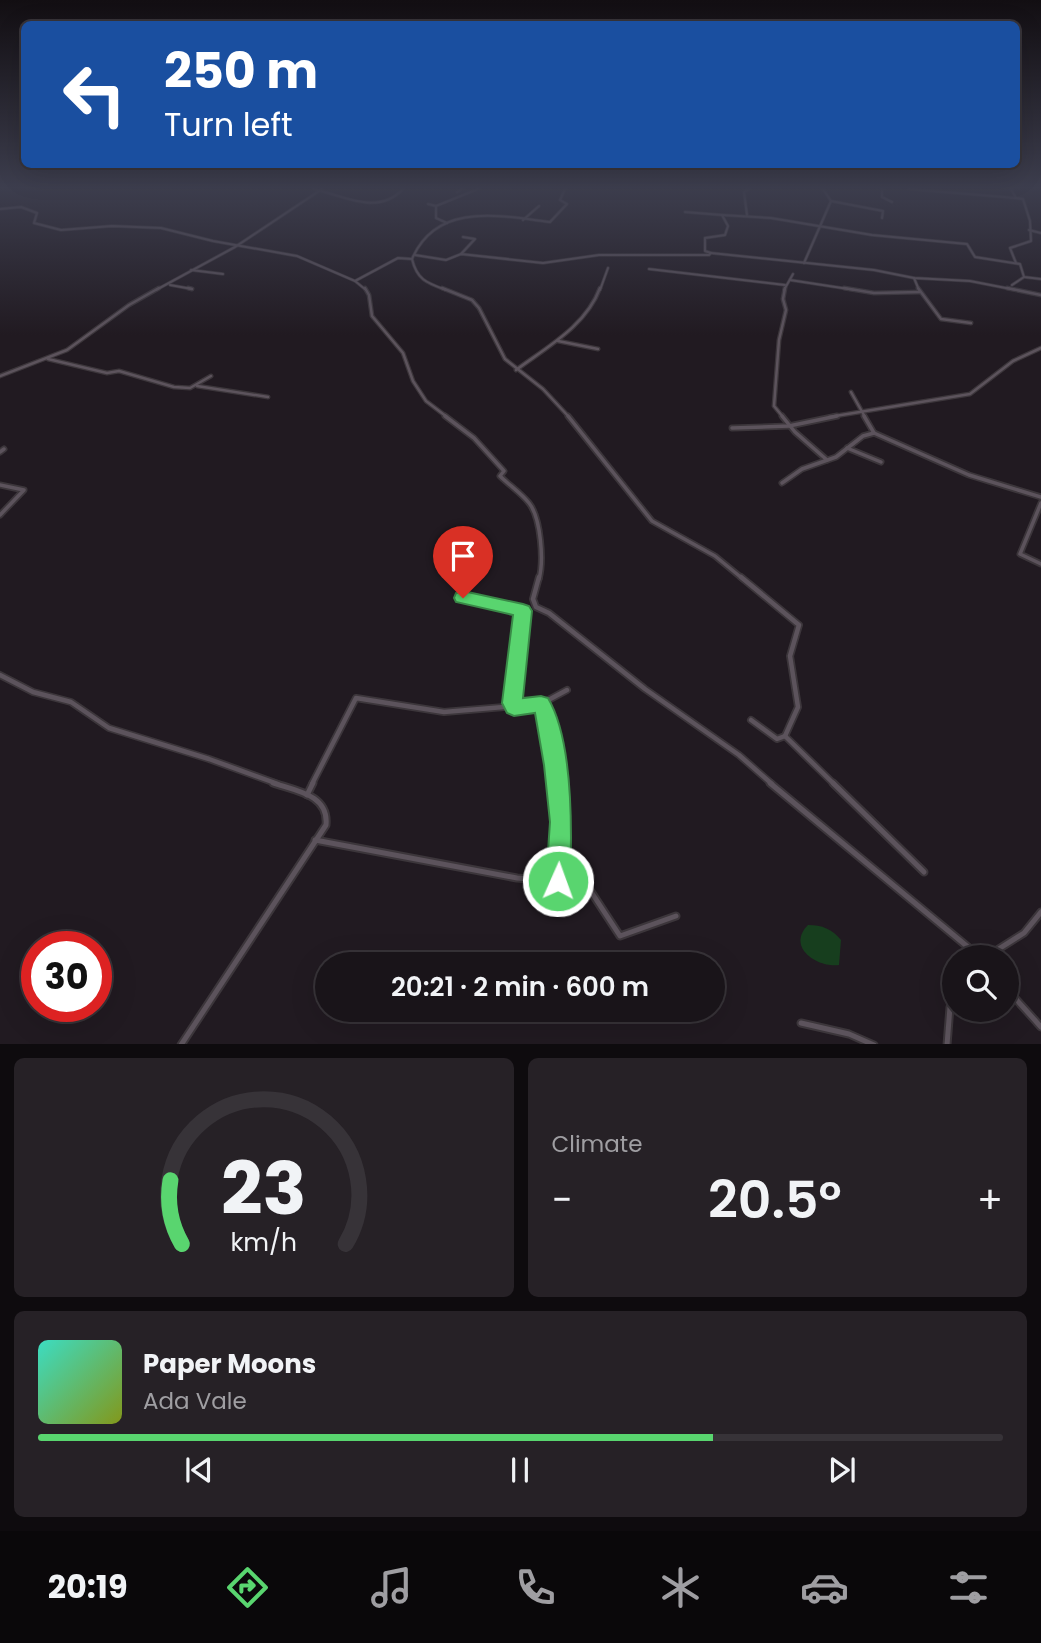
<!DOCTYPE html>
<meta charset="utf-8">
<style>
:root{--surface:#191419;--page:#262126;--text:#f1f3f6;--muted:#9f9ea2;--line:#373338;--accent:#59d56f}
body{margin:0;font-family:Poppins,sans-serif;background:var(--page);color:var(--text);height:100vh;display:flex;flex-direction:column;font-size:26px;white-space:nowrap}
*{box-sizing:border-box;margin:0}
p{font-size:23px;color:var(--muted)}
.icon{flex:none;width:38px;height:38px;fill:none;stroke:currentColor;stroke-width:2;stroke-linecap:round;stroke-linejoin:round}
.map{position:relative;height:1044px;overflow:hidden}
.side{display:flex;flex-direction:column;gap:14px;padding:14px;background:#0e0b0e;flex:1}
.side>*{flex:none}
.banner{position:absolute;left:21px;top:21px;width:999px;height:147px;border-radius:10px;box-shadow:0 7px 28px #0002,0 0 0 2px var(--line);background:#1a4fa0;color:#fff;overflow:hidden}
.fabs{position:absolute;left:942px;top:945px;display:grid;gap:14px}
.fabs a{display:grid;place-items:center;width:77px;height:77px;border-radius:50%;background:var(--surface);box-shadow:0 7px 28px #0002,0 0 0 2px var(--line);font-size:35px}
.speed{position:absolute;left:21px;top:931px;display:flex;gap:14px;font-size:35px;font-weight:700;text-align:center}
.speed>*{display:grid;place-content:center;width:91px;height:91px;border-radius:50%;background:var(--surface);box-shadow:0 7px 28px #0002,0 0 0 2px var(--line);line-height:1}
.speed .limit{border:10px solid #d22;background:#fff;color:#111}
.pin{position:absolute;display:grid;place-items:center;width:60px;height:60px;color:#fff;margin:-72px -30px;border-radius:50% 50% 50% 0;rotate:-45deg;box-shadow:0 0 7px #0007}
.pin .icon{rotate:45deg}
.me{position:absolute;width:77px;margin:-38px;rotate:2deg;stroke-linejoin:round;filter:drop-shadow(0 0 5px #0008)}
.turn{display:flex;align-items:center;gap:24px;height:147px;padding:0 28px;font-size:32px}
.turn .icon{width:91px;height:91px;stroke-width:2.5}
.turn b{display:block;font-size:49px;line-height:60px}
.big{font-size:52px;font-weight:600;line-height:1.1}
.side .card{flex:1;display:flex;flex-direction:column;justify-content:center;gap:10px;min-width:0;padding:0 24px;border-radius:10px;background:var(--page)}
.side .dial{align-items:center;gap:0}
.dial svg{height:182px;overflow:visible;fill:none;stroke:var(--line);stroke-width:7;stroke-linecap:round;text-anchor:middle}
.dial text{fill:var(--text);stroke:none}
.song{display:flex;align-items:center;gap:21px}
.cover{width:84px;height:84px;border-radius:10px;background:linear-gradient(135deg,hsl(170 70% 55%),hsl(70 70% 35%))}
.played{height:7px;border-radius:4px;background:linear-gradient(90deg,var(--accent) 70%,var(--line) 70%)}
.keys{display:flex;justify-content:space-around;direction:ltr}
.heat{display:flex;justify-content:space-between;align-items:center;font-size:38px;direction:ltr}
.side .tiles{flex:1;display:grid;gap:14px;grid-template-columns:1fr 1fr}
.card:last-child{grid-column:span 2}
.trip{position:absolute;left:315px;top:952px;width:410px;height:70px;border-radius:35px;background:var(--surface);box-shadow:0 7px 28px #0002,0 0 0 2px var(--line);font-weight:600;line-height:70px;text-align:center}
.dock{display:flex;height:112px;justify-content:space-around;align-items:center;background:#0a080a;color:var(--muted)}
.dock .icon{width:49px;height:49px}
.dock .selected{color:var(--accent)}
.dock b{font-size:32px;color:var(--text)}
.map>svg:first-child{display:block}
.water{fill:#173e1e}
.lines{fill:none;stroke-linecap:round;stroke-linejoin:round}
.street-far4-casing{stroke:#3c363b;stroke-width:3.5}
.street-far3-casing{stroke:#3c363b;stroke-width:5}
.street-far2-casing{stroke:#3c363b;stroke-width:7}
.street-far1-casing{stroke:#3c363b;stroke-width:8}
.street-casing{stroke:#3c363b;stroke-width:9}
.street-far4{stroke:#5c535c;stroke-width:2}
.street-far3{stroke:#5c535c;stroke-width:2.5}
.street-far2{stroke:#5c535c;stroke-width:3.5}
.street-far1{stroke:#5c535c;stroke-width:4.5}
.street{stroke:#5c535c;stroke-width:5}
.route{fill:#59d56f;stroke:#3a8a48;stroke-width:2}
</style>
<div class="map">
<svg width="1041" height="1045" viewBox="0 0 1041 1045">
<rect width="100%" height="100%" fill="#211a21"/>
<!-- water -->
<path class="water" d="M808,925C822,925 832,929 841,940L839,965C817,968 786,947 808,925Z"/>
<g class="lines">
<!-- street-far4 casing -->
<g class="street-far4-casing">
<g id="street-far4">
<path d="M314,189C344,196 378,216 403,189"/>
<polyline points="882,189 882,197 892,202"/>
<polyline points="908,189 1016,198 1011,189"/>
<polyline points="457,192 462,189"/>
<polyline points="1016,198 1023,199 1030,221 1031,241 1010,248 1016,263"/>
<polyline points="831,201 883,211 882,218"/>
<polyline points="428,204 436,206"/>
<polyline points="0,209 21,207 37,213 34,223 61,230 112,226 161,228 213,241 297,256 355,281 366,290"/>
<polyline points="722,215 771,218 872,235 967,244 975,257 1020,264 1024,277 1041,279"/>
<polyline points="747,215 744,192 749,189"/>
<polyline points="523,220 539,206"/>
<polyline points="447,223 436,218 436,206 478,189"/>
<polyline points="1029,230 1041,233"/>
<polyline points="711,253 874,270 914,278 970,281 1016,290"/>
<polyline points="461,254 475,239 463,237"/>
<polyline points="415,255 446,260 461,254 543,263 599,255 709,255 711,253 705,251 705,238 725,235 728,226 722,215 685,212"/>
<polyline points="804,263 831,201 823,189"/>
<polyline points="649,269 785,285"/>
<polyline points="191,270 223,274"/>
<polyline points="914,278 919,290"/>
<polyline points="790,280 855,290"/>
<polyline points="355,281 398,258 412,259"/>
<polyline points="170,285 192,289"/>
<polyline points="1012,285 1024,277"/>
<polyline points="156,290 235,247 322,189"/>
<path d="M446,290C427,283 417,280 412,259C437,201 501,216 550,222L567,204L560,200L565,189"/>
<polyline points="600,290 608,268"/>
<polyline points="784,290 793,274"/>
</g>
</g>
<!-- street-far3 casing -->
<g class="street-far3-casing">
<g id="street-far3">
<polyline points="188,288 192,289"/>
<polyline points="365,288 369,295 372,316 403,353 413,381 426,401 447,417"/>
<polyline points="442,288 472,300 479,308 505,359 543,389 569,417"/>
<polyline points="844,288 874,293 920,292"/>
<polyline points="918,288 941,319 971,323"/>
<polyline points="1007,288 1041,295"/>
<polyline points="558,341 598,349"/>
<polyline points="48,359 107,373 119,371 174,387 190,388 211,376"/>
<path d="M516,370C547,347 586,326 600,288"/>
<polyline points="0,376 67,350 129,305 159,288"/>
<polyline points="197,386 268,397"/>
<polyline points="851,392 865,417"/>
<polyline points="783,417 774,406 779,340 786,310 783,299 785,288"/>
<polyline points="829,417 970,394 1013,361 1041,348"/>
</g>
</g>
<!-- street-far2 casing -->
<g class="street-far2-casing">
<g id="street-far2">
<path d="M445,416L474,438L504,471L500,476C509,485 521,493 529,503C541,518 544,561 539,579"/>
<polyline points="568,416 652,521 715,556 743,579"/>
<polyline points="782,416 795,432 827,460"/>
<polyline points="864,416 874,433 969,475 1041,497"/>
<polyline points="732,428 789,426 837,416"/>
<polyline points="847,448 881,462"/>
<polyline points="0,452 4,449"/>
<polyline points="782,483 802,469 836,457 863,436 874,433"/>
<polyline points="0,485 24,490 0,515"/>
<polyline points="1041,503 1020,554 1041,564"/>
</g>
</g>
<!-- street-far1 casing -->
<g class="street-far1-casing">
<g id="street-far1">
<polyline points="539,577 533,599 536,607 549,613 645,689 739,755 772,784"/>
<polyline points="741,577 799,625 790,656 798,707 785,736"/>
<polyline points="462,598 523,611 512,703 514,708"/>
<polyline points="0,675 33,692 71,702 109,728 209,759 278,784"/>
<polyline points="541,704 545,711 557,784"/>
<polyline points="751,720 777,739 785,736 834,784"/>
<polyline points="312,784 356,698 444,712 541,704 567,690"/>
</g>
</g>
<!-- street casing -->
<g class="street-casing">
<g id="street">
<polyline points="557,783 561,822 558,881"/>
<polyline points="770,783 980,957"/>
<polyline points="833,783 924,872"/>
<polyline points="307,795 313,783"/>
<polyline points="315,840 517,878 586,884 620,936 676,916"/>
<polyline points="986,957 1024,933 1041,912"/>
<polyline points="1006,988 1041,1027"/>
<polyline points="801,1023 849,1034 874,1045"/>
<path d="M181,1045L326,825C329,795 297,791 273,783"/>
<polyline points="947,1045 950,1007 954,1002"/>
</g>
</g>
<!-- street-far4 -->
<use href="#street-far4" class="street-far4"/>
<!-- street-far3 -->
<use href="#street-far3" class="street-far3"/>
<!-- street-far2 -->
<use href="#street-far2" class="street-far2"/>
<!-- street-far1 -->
<use href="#street-far1" class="street-far1"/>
<!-- street -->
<use href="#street" class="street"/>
</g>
<!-- sky -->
<linearGradient id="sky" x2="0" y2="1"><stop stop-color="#120e12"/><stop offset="0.56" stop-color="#3d3e4e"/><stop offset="1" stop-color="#3d3e4e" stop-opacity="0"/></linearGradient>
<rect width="1041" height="335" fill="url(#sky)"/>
<!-- route -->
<path class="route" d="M463,591L523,604L529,606L532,611L523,698L541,696L548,698C573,740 572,833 570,881L567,889L558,893L550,889L546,881L550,822L544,765L535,713L514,716L507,713L502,703L513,615L456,602L454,598L456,593Z"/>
</svg>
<div class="fabs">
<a><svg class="icon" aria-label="search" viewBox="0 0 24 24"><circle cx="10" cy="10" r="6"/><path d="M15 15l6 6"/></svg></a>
</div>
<div class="speed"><div class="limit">30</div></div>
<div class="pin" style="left:463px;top:598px;background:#d93025"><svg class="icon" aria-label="arrive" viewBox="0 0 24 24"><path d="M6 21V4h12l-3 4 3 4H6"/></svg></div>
<svg class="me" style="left:558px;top:881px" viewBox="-20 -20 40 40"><circle r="17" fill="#59d56f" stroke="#fff" stroke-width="3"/><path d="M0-11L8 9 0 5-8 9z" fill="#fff"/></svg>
<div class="trip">20:21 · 2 min · 600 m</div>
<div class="banner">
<div class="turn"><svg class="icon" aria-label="left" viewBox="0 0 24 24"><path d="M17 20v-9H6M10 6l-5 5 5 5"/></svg><div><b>250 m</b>Turn left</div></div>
</div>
</div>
<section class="side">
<div class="tiles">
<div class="card dial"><svg viewBox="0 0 100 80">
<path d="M14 69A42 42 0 1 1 86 69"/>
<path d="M14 69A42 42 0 0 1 9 41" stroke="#59d56f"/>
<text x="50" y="56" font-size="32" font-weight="700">23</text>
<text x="50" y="72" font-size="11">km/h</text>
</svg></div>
<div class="card"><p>Climate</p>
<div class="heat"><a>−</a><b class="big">20.5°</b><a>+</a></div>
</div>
<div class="card">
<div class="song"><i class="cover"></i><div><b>Paper Moons</b><p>Ada Vale</p></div></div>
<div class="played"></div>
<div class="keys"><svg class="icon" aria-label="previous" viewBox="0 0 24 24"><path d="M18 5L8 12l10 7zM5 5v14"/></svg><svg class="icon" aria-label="pause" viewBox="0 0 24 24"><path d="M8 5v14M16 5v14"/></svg><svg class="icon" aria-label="next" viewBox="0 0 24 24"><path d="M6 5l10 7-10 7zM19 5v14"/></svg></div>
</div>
</div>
</section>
<nav class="dock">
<b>20:19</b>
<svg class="icon selected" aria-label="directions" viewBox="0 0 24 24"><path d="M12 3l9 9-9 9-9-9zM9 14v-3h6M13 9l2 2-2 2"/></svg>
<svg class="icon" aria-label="music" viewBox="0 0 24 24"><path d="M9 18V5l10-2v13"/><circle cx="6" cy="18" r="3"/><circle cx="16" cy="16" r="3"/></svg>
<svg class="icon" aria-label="phone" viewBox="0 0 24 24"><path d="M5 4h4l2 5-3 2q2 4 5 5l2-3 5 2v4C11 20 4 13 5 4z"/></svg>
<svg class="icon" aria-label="climate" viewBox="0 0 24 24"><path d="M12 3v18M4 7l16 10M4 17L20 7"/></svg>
<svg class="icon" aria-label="car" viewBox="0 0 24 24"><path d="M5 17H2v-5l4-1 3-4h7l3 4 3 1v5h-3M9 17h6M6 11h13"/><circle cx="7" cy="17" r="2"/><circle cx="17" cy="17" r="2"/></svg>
<svg class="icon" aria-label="filters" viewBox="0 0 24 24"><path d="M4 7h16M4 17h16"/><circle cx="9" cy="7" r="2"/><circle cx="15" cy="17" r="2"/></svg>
</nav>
